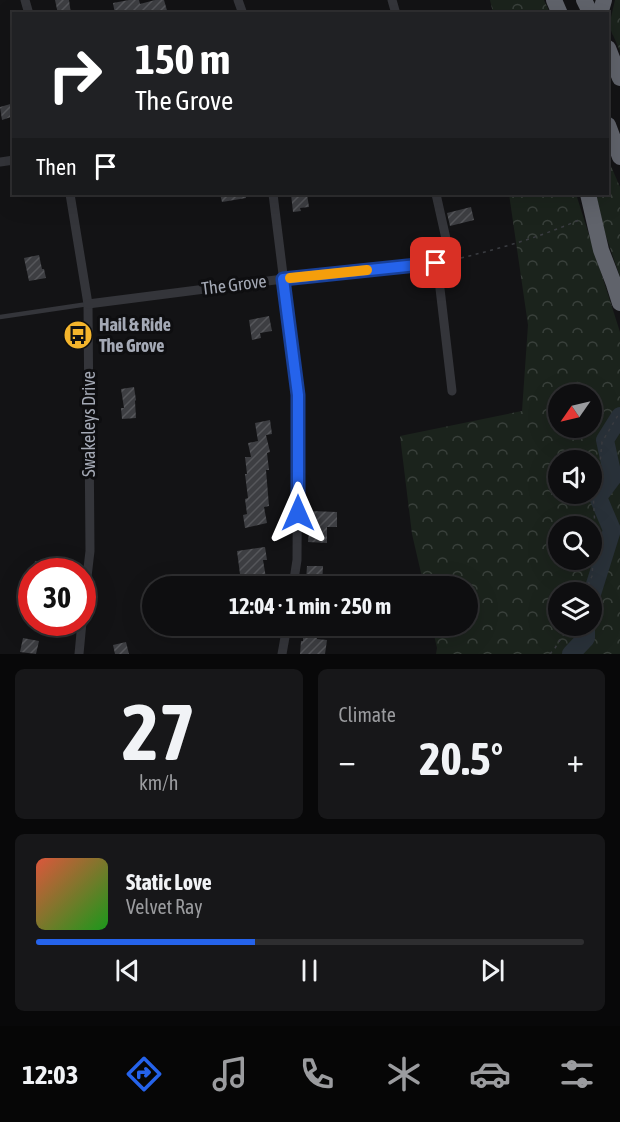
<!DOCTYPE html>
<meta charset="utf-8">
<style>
:root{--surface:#0e0e10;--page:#171719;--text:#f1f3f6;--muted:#9b9c9f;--line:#2e2e30;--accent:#2563eb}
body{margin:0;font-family:"Asap Condensed",sans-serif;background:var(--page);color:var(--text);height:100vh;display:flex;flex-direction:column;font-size:22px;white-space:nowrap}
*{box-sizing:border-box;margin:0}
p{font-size:20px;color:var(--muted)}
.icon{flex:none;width:33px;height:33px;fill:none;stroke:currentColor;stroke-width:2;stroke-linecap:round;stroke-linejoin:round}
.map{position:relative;height:654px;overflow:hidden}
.panel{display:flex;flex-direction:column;gap:15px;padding:15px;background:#080809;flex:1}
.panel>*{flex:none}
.banner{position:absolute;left:12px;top:12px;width:597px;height:183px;border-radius:0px;box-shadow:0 6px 24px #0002,0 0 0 2px var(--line);background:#202124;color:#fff;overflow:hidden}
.needle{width:39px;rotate:236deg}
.controls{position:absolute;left:548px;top:384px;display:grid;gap:12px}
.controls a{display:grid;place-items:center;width:54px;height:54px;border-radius:50%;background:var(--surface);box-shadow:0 6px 24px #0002,0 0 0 2px var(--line);font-size:30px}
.speed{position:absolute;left:18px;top:558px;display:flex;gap:12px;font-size:30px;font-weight:700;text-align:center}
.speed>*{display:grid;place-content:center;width:78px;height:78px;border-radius:50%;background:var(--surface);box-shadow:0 6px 24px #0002,0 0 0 2px var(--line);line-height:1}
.speed .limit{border:9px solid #d22;background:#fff;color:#111}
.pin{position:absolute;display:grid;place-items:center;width:51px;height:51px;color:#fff;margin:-26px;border-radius:12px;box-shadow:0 3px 9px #0006}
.me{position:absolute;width:66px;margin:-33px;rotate:0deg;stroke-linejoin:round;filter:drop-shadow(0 0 4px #0008)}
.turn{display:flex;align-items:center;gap:21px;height:126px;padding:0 24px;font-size:27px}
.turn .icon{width:78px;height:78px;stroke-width:2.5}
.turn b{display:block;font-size:42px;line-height:51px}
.then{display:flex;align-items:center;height:57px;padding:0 24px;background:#0003;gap:12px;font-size:22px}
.big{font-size:45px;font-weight:700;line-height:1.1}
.panel .card{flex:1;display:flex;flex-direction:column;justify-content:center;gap:9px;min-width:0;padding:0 21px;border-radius:9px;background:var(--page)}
.panel .dial{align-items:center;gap:0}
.dial b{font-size:78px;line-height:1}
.song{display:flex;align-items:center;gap:18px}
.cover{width:72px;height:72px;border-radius:9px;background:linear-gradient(135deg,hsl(10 70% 55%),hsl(120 70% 35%))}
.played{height:6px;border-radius:3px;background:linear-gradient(90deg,var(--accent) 40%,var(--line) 40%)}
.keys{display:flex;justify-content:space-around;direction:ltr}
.heat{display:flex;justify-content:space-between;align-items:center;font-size:33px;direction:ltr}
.panel .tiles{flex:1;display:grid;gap:15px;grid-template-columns:1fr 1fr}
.card:last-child{grid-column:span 2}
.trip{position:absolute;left:142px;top:576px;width:336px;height:60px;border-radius:30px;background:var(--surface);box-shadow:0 6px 24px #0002,0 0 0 2px var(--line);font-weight:700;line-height:60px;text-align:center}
.dock{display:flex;height:96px;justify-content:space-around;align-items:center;background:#060606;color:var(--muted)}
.dock .icon{width:42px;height:42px}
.dock .selected{color:var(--accent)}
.dock b{font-size:27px;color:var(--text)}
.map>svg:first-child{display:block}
.forest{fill:url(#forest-crowns);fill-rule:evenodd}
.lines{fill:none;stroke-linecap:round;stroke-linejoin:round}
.river{stroke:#293139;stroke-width:18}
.building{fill:url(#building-hatch)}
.path{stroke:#3a3c41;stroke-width:1.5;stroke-dasharray:3 4.5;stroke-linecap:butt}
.lane{stroke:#34353a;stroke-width:4.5}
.street{stroke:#34353a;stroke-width:9}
.highway{stroke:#60636b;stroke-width:16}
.route-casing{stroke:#184099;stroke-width:15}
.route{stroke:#2563eb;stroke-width:10}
.slow{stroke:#f59e0b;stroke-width:10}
.labels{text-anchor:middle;stroke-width:6;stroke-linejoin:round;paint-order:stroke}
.street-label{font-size:18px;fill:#a4a9b5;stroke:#0e0e10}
.poi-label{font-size:18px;font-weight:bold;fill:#a4a9b5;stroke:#0e0e10;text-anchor:start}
</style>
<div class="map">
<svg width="620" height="654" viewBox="0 0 620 654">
<defs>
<pattern id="forest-crowns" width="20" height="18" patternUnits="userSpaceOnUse" patternTransform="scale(1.5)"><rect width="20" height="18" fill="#1b231c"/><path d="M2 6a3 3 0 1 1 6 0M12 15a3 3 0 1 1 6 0" fill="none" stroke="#39403b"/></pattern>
<pattern id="building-hatch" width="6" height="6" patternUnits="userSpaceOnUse" patternTransform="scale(1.5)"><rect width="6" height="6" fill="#3d3e42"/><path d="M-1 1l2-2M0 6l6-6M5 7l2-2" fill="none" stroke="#56575b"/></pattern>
</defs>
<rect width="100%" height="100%" fill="#131315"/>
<!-- forest -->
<g class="forest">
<polygon points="490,0 544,0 550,13 493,13"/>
<polygon points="615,0 620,0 620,51 609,26"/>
<polygon points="608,159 620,187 620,277 605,233 596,194 608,194"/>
<path d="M509,194H576L620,332V654H436L437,648L432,626H468V586H424L412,534L400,436L522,411L528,325ZM558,394H591V428H558ZM558,460H591V494H558ZM558,526H591V560H558ZM558,592H591V626H558Z"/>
</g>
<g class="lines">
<!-- river -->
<g class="river">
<polyline points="591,597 612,530 598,497 613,477 605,440 620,416"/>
<polyline points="571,654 586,638 586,626"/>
</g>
</g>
<!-- building -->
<g class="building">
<polygon points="55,0 69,0 71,14 58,14"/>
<polygon points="129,0 139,0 140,4 155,0 164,0 168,14 115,14 113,3"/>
<polygon points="14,103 14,116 2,120 0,107"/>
<polygon points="220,194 246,194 246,198 222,202"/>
<polygon points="291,194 307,194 309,207 300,208 301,211 293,212"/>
<polygon points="471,207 474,220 450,226 447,213"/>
<polygon points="39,255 42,269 44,269 46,278 29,281 24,258"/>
<polygon points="269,316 272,331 260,333 261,338 252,340 249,320"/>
<polygon points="134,387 136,400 135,401 136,418 122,419 121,408 124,408 121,389"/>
<polygon points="270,420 272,434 266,435 270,452 267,453 269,470 266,470 269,506 264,507 267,523 245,528 243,515 247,514 245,499 248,498 245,474 247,474 245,457 251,457 248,443 258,441 255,423"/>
<polygon points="311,511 337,512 337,527 327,527 327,543 308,542"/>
<polygon points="265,547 267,560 263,560 266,578 262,579 263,586 248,586 247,581 241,582 237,551"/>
<polygon points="35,561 49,563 48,572 33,572"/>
<polygon points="307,566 323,566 322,586 308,586 308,580 306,580"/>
<polygon points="303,626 316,626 317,639 327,640 325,654 300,654 301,641 303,641"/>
<polygon points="23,638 39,641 36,654 20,652"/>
<polygon points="126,642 129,654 115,654 113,645"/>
</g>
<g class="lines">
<!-- path -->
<g class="path">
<path d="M461,258C502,248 540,237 579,220"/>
<polyline points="585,592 592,576 595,528 593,491 600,463 602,442 620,412"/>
<polyline points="550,654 555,648 569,626"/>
</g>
<!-- lane -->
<polyline class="lane" points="0,317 88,304"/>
<!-- street -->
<g class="street">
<polyline points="25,0 29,14"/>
<polyline points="238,0 243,14"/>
<polyline points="392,0 396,14"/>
<polyline points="0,162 14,160"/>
<polyline points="70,194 88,304 90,551 82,620"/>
<polyline points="273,194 298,395 297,560 293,586"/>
<polyline points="437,263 452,391"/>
<polyline points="88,304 283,279 451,261 436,194"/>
<polyline points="79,654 82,622"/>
<polyline points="282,654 287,626"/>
</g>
<!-- highway -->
<g class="highway">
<polyline points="554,0 560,14"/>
<polyline points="584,0 591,14"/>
<polyline points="600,14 604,0"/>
<polyline points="608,48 620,78"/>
<polyline points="608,125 620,157"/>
<polyline points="588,194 601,250 614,284 620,303"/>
</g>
</g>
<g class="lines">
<!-- route casing -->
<g class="route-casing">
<polyline id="route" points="298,513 298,395 283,279 436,263"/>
</g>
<!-- route -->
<use href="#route" class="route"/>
<!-- slow -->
<polyline class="slow" points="290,278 367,270"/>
</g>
<!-- icons -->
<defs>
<g id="bus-disc" transform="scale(1.5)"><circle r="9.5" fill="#f4b52c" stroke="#0e0e10"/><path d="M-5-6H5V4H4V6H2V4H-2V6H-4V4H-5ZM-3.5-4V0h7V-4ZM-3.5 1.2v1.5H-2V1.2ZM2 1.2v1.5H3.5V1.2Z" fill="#111"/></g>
</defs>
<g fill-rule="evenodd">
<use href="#bus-disc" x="78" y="335"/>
</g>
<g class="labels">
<!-- street labels -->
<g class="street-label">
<text transform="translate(234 285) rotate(-7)" y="6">The Grove</text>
<text transform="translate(89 424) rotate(-90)" y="6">Swakeleys Drive</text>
</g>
<!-- poi labels -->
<g class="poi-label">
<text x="99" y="331">Hail &amp; Ride<tspan x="99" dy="21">The Grove</tspan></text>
</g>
</g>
</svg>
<div class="controls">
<a><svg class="needle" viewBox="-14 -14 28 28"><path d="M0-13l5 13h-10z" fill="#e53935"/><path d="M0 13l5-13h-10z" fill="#9b9c9f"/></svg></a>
<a><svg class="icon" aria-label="sound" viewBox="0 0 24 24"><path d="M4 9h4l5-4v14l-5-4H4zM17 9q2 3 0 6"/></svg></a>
<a><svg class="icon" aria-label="search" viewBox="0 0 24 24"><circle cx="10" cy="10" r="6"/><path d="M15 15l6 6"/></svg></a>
<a><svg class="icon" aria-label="layers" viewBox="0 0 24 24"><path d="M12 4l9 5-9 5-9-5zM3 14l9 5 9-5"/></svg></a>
</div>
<div class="speed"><div class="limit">30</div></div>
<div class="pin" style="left:436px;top:263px;background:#d93025"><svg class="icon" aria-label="arrive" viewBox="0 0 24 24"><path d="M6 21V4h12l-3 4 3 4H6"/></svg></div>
<svg class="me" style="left:298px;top:513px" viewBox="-20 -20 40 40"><path d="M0-17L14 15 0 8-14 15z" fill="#2563eb" stroke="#fff" stroke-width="4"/></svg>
<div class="trip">12:04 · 1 min · 250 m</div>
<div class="banner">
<div class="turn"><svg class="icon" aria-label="right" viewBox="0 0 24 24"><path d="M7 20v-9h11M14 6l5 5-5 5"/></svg><div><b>150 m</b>The Grove</div></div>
<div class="then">Then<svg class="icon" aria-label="arrive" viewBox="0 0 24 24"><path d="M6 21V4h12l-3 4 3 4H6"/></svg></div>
</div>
</div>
<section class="panel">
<div class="tiles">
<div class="card dial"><b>27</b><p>km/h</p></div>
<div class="card"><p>Climate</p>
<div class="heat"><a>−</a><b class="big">20.5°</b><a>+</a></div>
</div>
<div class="card">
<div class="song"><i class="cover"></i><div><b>Static Love</b><p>Velvet Ray</p></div></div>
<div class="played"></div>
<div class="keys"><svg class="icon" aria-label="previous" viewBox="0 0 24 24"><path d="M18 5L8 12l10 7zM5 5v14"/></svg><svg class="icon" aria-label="pause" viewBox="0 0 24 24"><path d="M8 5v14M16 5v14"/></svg><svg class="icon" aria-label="next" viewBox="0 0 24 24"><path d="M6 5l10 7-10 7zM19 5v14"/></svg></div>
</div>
</div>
</section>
<nav class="dock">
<b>12:03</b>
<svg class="icon selected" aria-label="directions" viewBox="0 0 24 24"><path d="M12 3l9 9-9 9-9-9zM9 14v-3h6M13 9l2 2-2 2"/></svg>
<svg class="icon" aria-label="music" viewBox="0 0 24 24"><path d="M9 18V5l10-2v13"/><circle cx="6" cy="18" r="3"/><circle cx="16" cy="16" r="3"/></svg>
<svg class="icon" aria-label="phone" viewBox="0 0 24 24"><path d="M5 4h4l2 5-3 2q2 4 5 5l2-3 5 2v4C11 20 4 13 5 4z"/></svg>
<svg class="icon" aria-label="climate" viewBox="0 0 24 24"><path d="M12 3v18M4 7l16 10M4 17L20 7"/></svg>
<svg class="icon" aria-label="car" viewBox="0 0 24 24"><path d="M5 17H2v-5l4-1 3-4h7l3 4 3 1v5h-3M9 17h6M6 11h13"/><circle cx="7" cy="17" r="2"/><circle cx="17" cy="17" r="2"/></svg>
<svg class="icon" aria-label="filters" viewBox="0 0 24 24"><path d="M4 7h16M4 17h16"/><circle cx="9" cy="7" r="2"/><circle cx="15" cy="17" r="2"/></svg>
</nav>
